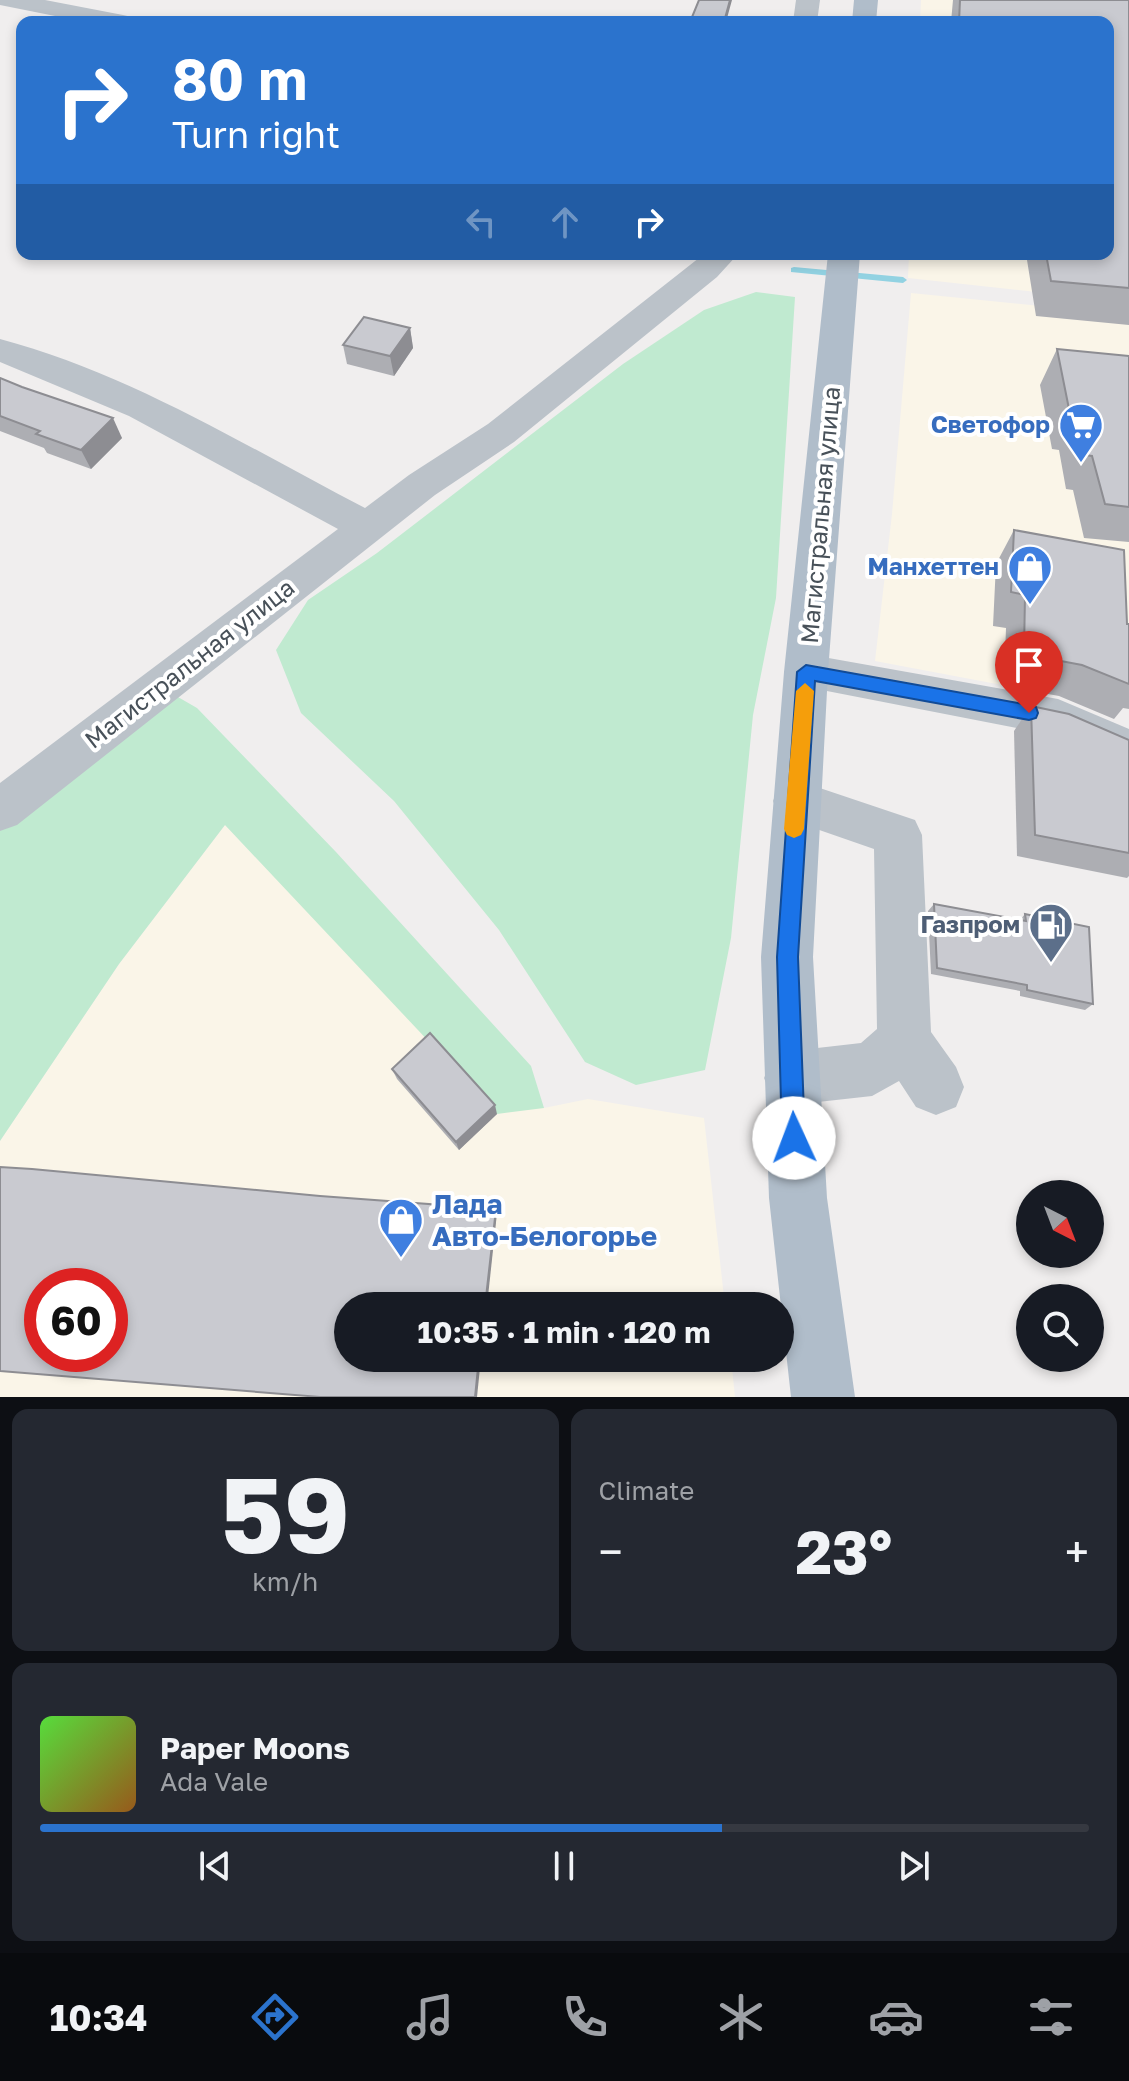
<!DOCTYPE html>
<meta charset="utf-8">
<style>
:root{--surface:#171b24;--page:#242831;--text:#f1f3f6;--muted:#9ea1a6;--line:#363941;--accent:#2b73cd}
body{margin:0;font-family:"Golos Text",sans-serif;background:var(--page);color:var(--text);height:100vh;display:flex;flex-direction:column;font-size:30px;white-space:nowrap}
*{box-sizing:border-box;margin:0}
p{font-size:26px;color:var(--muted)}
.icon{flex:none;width:44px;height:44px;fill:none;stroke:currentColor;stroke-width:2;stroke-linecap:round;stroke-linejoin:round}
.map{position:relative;height:1397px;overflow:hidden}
.side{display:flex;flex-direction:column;gap:12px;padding:12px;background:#0d0f14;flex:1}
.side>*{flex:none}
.guide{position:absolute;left:16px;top:16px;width:1098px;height:244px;border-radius:16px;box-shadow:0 4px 12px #0003;background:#2b73cd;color:#fff;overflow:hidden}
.needle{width:52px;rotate:138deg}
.fabs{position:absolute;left:1016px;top:1180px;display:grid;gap:16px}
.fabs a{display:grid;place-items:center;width:88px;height:88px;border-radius:50%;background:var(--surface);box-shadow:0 4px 12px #0003;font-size:40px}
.speed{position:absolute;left:24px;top:1268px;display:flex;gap:16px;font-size:40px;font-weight:700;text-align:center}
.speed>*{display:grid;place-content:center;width:104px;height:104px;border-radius:50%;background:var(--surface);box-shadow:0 4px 12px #0003;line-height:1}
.speed .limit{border:12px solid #d22;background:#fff;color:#111}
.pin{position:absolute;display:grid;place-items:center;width:68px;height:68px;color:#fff;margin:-82px -34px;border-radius:50% 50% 50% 0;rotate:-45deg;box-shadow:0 0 8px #0007}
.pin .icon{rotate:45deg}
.me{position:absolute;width:88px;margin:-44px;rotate:358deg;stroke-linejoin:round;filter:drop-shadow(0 0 6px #0008)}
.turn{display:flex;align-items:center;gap:28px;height:168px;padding:0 24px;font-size:36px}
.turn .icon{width:104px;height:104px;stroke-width:2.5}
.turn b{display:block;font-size:56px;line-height:68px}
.lanes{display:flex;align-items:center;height:76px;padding:0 24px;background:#0003;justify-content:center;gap:40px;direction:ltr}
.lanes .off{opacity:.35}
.big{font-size:60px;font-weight:700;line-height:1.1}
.side .tile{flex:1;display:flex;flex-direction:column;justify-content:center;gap:12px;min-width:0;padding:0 28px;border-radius:16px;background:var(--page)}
.side .dial{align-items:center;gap:0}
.dial b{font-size:104px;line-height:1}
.song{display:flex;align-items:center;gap:24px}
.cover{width:96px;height:96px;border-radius:12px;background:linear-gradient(135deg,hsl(110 70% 55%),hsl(30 70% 35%))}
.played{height:8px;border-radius:4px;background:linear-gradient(90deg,var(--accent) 65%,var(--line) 65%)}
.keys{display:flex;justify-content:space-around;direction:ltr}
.heat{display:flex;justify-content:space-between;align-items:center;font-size:44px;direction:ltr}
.side .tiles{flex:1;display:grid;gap:12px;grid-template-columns:1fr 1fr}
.tile:last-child{grid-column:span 2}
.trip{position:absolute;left:334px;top:1292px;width:460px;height:80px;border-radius:40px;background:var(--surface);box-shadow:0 4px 12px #0003;font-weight:700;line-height:80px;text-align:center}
.tabs{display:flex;height:128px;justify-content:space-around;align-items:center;background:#090b0e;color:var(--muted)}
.tabs .icon{width:56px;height:56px}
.tabs .on{color:var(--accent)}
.tabs b{font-size:36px;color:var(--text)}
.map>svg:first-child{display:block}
.commercial{fill:#faf5e8;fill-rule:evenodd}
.green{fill:#c0ead0}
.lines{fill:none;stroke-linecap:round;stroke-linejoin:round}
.stream{fill:#92d2e2;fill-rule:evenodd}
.minor{fill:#bbc2c9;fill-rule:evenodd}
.major{fill:#b0bdca;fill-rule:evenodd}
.wall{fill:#adaeb3}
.shaded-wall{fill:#8d8d92}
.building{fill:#c9cad0;stroke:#8d8d92;stroke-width:2;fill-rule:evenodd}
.route{fill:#1a73e8;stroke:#114b97;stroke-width:2}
.slow{fill:#f59e0b}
.labels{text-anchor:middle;stroke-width:8;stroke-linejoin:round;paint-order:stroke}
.shop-label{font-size:24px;font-weight:bold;fill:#366cbe;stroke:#fff;text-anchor:end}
.street-label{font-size:24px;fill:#485159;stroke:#fff}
.service-label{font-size:24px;font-weight:bold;fill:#4e5e75;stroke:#fff;text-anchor:end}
.near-shop-label{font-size:28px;font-weight:bold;fill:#366cbe;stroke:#fff;text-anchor:start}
</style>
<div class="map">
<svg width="1129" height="1397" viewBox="0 0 1129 1397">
<rect width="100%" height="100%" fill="#f0eeee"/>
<!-- commercial -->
<g class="commercial">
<polygon points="921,0 1129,0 1129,302 908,278 909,254 1108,254 1108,22 920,22"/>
<polygon points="911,293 1129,315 1129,709 875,661 892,514"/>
<path d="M225,825L434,1044L544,1108L588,1099L704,1118L725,1306H348V1358H731L735,1397H0V1141L119,964ZM42,1286H110V1354H42Z"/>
</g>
<!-- green -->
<g class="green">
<polygon points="756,292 795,297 776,598 753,715 731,938 705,1070 636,1085 585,1062 499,930 394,801 301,713 276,650 308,600 377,553 623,364 704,310"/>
<polygon points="171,693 197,708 336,852 531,1066 544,1108 497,1114 225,825 119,964 0,1141 0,830"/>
</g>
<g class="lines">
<!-- stream -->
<polygon class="stream" points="794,267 903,277 907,280 903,283 791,272 791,268"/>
<!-- minor -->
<g class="minor">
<polygon points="0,0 45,0 123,15 132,17 135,22 85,22 0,5"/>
<polygon points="796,0 820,0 817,22 793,22"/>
<path d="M704,254H738L717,277L514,442L435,495L17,825L0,831V783L338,529L129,416L0,362V339C129,373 247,447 365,508L409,475L488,424Z"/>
<polygon points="806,654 1058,699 1129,729 1129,769 1052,735 791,684 784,672 791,660"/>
<polygon points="796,780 915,820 922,835 931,1032 956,1067 964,1087 956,1107 936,1115 916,1107 899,1081 872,1096 791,1105 772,1097 764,1078 772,1059 791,1051 861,1043 877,1029 874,849 779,816 773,801 779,786"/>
</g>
<!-- major -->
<g class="major">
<polygon points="854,0 878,0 876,22 852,22"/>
<polygon points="828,254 860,254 828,672 813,957 827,1198 855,1397 791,1397 769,1198 761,957 784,672"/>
</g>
</g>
<!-- wall -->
<g class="wall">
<polygon points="953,0 1129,0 1129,325 1036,316 1027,260 979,254 1108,254 1108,22 951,22"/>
<polygon points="410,328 413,348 394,376 347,364 343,345"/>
<polygon points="1057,349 1129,356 1129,542 1084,538 1073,490 1066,489 1059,450 1052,449 1040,385"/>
<polygon points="0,378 122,438 91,469 47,453 44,448 0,431"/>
<polygon points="1014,530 1127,624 1129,624 1129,709 1123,708 1114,719 1059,696 1014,688 1014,685 1004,683 1006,628 993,626 996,564"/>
<polygon points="1031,706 1129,740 1129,876 1127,878 1017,856 1014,731"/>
<polygon points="934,904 1020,920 1025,914 1093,1004 1085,1010 1020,996 1020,991 931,974 928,911"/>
<polygon points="392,1069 497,1114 459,1150 397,1079"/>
</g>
<!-- shaded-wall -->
<g class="shaded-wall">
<polygon points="730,0 732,0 726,22 724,22"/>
<polygon points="410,328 413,348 394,376 390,356"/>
<polygon points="113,418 122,438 91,469 81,450"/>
<polygon points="495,1105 497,1114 459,1150 456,1142"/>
<polygon points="496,1209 497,1213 487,1306 485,1306"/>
<polygon points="479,1358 481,1358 477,1397 475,1397"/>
</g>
<!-- building -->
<g class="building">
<polygon points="699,0 730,0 724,22 690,22"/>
<polygon points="960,0 1129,0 1129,288 1051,281 1046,254 1108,254 1108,22 959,22"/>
<polygon points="364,317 410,328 390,356 343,345"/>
<polygon points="1057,349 1129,356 1129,507 1105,504 1092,456 1085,455 1077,415 1070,414"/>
<polygon points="0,378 22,387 113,418 81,450 36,434 40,431 0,416"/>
<polygon points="1014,530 1124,550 1127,624 1129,624 1129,684 1082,665 1034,656 1034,653 1024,651 1025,595 1011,592"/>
<polygon points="1031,706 1069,714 1129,740 1129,853 1035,835"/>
<polygon points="934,904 1026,921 1025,914 1089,927 1093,1004 1027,990 1027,985 937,968"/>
<polygon points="430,1033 495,1105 456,1142 392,1069"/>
<path d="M0,1167L32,1169L320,1196L496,1209L485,1306H348V1358H479L475,1397H320L0,1371ZM42,1286H110V1354H42Z"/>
</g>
<!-- route -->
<polygon class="route" points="806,665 1029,705 1036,707 1038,713 1036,718 1029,720 815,681 798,957 805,1138 802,1146 794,1150 785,1146 782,1138 777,957 797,672"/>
<!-- slow -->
<polygon class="slow" points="805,683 814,691 804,829 801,835 794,838 787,835 784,829 796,691"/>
<!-- icons -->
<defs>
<g id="supermarket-pin" transform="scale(2.3)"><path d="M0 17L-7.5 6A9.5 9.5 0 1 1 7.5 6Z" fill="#3f7fe0" stroke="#fff"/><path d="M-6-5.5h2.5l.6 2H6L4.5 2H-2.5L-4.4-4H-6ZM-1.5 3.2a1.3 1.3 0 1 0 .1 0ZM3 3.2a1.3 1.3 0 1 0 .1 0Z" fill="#fff"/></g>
<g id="shop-pin" transform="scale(2.3)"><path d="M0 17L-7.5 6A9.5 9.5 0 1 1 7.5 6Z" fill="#3f7fe0" stroke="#fff"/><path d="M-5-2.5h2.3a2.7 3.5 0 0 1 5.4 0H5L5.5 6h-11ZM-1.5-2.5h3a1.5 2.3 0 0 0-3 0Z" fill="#fff"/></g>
<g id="fuel-pin" transform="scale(2.3)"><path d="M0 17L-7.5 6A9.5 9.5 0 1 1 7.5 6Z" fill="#5c6f8a" stroke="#fff"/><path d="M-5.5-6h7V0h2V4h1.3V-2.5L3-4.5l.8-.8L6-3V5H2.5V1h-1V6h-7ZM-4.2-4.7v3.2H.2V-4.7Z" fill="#fff"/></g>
</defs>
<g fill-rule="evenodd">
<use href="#supermarket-pin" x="1081" y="425"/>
<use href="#shop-pin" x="1030" y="567"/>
<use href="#fuel-pin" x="1051" y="925"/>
<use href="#shop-pin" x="401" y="1220"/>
</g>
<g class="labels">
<!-- shop labels -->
<g class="shop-label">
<text x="1050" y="433">Светофор</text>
<text x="999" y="575">Манхеттен</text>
</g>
<!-- street labels -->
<g class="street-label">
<text transform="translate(821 515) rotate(-85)" y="8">Магистральная улица</text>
<text transform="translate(190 664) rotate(-38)" y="8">Магистральная улица</text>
</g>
<!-- service labels -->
<g class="service-label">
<text x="1020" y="933">Газпром</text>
</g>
<!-- near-shop labels -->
<g class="near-shop-label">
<text x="432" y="1214">Лада<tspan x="432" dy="32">Авто-Белогорье</tspan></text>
</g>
</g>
</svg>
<div class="fabs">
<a><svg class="needle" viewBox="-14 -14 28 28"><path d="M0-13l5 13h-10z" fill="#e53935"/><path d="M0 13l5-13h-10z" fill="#9ea1a6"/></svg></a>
<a><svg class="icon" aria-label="search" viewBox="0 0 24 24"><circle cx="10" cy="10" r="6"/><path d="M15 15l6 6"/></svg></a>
</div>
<div class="speed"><div class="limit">60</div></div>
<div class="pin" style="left:1029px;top:713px;background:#d93025"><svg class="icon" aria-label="arrive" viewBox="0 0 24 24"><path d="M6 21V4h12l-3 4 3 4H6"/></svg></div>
<svg class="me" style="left:794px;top:1138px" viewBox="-20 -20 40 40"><circle r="19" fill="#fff"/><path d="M0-13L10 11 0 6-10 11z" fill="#1a73e8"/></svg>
<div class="trip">10:35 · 1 min · 120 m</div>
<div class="guide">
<div class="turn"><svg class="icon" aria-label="right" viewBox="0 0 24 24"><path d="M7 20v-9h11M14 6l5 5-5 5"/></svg><div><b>80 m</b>Turn right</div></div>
<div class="lanes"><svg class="icon off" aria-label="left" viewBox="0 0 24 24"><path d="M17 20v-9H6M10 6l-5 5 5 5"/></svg><svg class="icon off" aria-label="ahead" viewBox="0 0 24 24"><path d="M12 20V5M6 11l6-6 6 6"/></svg><svg class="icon" aria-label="right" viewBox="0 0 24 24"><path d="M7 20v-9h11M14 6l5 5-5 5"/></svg></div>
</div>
</div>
<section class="side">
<div class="tiles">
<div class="tile dial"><b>59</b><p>km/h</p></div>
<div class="tile"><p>Climate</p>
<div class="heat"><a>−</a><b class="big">23°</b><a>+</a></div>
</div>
<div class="tile">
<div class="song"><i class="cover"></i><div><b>Paper Moons</b><p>Ada Vale</p></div></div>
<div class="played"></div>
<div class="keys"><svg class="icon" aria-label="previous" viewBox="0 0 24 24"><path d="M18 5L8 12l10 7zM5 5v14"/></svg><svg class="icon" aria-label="pause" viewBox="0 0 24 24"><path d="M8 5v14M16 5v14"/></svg><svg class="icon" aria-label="next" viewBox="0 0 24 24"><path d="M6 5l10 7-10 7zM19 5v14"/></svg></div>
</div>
</div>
</section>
<nav class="tabs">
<b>10:34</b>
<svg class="icon on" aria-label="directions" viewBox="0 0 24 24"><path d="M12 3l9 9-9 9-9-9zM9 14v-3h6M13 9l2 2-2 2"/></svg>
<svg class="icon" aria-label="music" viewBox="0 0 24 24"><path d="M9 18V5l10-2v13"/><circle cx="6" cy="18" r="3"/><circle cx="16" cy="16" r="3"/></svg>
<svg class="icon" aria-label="phone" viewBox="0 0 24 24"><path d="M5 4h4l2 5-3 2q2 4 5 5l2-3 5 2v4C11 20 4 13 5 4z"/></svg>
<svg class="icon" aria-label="climate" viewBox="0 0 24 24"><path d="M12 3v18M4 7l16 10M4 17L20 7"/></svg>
<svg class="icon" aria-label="car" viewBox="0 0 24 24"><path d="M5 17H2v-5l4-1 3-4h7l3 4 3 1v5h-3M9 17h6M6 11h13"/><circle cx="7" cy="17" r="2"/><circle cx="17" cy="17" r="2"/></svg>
<svg class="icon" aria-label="filters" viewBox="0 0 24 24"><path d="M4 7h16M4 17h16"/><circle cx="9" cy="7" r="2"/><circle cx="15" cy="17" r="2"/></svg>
</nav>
